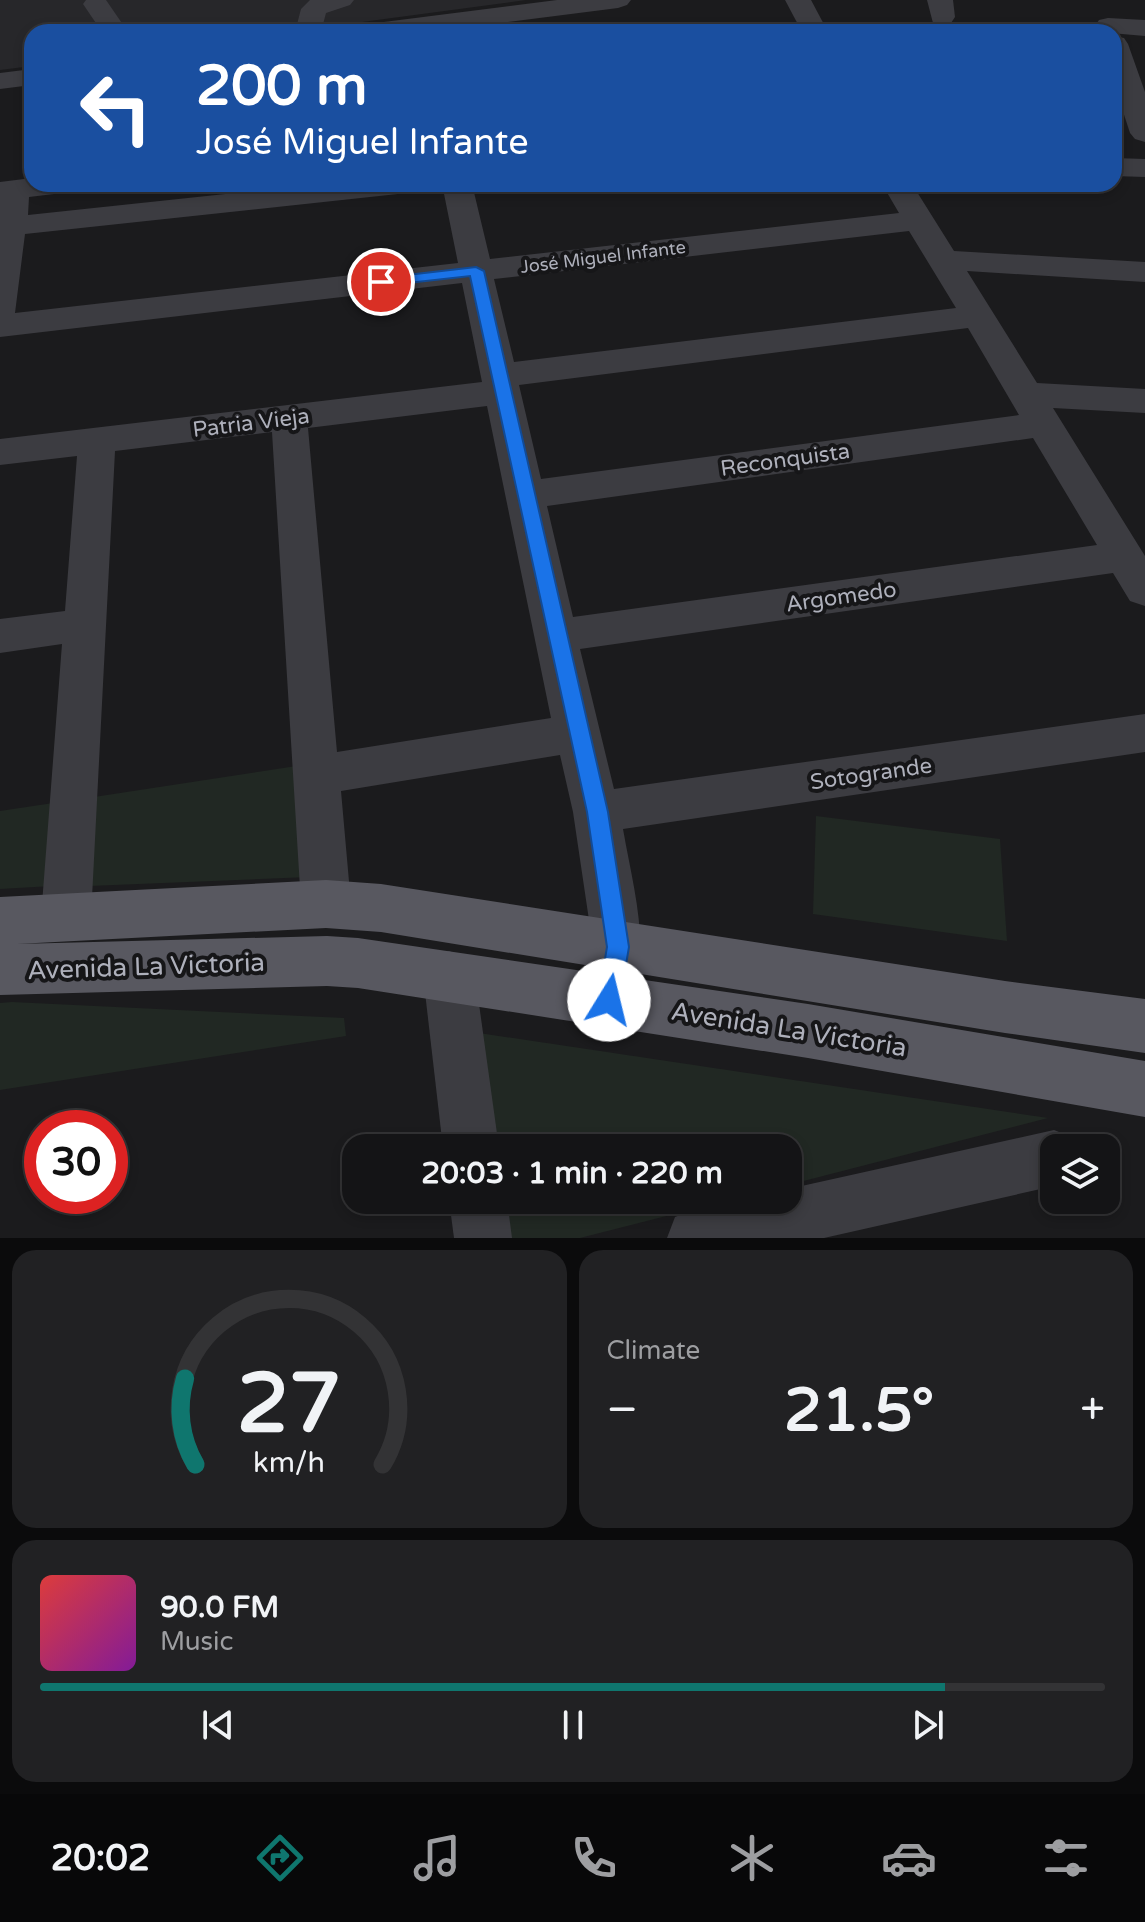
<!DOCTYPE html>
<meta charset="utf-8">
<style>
:root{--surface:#141416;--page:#212123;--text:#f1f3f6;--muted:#9d9ea1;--line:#333335;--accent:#0f766e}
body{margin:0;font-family:"Varela Round",sans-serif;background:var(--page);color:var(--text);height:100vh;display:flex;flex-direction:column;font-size:30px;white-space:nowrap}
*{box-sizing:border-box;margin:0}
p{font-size:26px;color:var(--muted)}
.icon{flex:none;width:44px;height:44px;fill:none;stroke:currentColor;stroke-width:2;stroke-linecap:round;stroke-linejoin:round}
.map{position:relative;height:1238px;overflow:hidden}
.details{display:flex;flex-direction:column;gap:12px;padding:12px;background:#0b0b0c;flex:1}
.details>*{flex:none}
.top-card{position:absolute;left:24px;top:24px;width:1098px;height:168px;border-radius:24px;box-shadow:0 4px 12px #0003,0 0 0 2px var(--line);background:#1a4fa0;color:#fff;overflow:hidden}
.buttons{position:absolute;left:1040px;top:1134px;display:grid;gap:16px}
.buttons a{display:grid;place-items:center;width:80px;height:80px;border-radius:16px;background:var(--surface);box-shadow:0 4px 12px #0003,0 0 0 2px var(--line);font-size:40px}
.speed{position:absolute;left:24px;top:1110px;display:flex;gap:16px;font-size:40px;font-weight:700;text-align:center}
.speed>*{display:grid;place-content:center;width:104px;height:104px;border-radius:50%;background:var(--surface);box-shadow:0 4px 12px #0003,0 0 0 2px var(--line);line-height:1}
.speed .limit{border:12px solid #d22;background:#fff;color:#111}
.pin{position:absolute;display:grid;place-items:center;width:68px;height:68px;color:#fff;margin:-34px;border:4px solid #fff;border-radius:50%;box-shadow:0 2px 8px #0007}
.me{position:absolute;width:88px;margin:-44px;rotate:9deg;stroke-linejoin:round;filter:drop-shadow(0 0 6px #0008)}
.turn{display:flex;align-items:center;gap:28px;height:168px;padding:0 40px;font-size:36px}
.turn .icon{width:104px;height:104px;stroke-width:2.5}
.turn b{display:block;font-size:56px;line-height:68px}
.big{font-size:60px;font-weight:800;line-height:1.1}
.details .card{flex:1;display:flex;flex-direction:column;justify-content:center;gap:12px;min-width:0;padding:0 28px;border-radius:24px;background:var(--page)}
.details .dial{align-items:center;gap:0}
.dial svg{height:208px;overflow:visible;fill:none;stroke:var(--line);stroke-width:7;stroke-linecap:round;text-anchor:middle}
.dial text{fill:var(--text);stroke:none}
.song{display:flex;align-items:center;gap:24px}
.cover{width:96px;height:96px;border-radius:12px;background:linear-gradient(135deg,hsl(0 70% 55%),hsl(290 70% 35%))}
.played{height:8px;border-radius:4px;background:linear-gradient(90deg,var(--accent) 85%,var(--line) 85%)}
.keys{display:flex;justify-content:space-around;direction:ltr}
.heat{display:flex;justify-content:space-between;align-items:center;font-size:44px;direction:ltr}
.details .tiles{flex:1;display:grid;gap:12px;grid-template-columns:1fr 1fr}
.card:last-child{grid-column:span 2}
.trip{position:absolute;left:342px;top:1134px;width:460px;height:80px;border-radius:24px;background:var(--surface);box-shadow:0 4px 12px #0003,0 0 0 2px var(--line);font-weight:800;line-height:80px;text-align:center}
.dock{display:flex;height:128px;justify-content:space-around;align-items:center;background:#080809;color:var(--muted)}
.dock .icon{width:56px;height:56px}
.dock .active{color:var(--accent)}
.dock b{font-size:36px;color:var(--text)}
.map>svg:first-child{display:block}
.built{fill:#27272a}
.green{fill:#212823}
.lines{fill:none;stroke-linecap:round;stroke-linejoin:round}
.minor{fill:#3c3c41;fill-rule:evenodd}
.major{fill:#585860;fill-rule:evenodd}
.route{fill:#1a73e8;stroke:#114b97;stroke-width:2}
.labels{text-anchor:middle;stroke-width:8;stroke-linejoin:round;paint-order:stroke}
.far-street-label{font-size:18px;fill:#aeb0bb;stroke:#161618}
.street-label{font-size:22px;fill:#aeb0bb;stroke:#161618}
.near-street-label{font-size:26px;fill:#aeb0bb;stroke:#161618}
</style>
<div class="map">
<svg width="1145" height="1238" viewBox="0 0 1145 1238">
<rect width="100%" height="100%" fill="#1b1b1d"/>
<!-- built -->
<polygon class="built" points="0,0 526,0 287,32 32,32 32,66 0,70"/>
<!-- green -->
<g class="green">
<polygon points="303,765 309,877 89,886 94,797"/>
<polygon points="60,802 52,886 0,889 0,811"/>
<polygon points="816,816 1000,839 1007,941 813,914"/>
<polygon points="12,1002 344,1018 346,1036 0,1090 0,1003"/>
<polygon points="479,1033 1048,1118 788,1185 788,1148 495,1148"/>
<polygon points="502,1200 729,1200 580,1238 507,1238"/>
</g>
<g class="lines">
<!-- minor -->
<g class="minor">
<polygon points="86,0 106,0 128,32 102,32 83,4"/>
<polygon points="310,0 354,0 350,5 326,13 321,32 295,32 301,9"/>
<polygon points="557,0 631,0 627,5 618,8 430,32 355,32 359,26 368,24"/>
<polygon points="785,0 811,0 828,32 802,32"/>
<polygon points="927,0 953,0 955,17 951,23 933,23"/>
<polygon points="1108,18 1145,20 1145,36 1099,32 1095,26 1099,20"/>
<polygon points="1114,36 1124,38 1128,44 1145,92 1145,142 1135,139 1130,133 1114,84"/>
<polygon points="32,69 32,85 0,89 0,73"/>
<polygon points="1114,158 1145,159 1145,177 1114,176"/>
<path d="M32,178V184H83L79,191L29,197L28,215L320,184H422L418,191L407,193L25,234L15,313L458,263L442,184H472L490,259L899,213L882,184H912L954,251L1145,262V282L967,271L1037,383L1145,389V413L1053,408L1145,556V606L1130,601L1113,573L580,649L614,789L1145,714V752L623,829C634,892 654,956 627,1018L609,1025L591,1018L583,1000L593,947L573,812L560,755L341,791L351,904L343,920L326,927L309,920L301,904L272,432L115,451L91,917L84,933L66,940L48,933L41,917L62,644L0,653V619L65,611L77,456L0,465V439L482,382L462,283L0,337V182ZM909,231L956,308L514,362L494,279ZM968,328L1019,415L541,479L519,385ZM487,406L551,718L337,752L308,428ZM1033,438L1097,545L573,617L547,506Z"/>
<polygon points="449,951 467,958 475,975 499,1148 443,1148 423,975 431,958"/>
<path d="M1054,1130L1074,1138L1078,1148H1054V1186L824,1238H667L675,1217C713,1202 748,1200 788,1200V1189Z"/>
<polygon points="449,1200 507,1200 512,1238 454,1238"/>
</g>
<!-- major -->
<polygon class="major" points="326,880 381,884 1005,981 1145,999 1145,1053 1005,1033 381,932 326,928 17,944 327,936 358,938 808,1004 1145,1061 1145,1117 808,1058 358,988 327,986 0,995 0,897"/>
</g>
<!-- route -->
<polygon class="route" points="476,267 484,271 608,812 629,947 620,1000 617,1008 609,1011 601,1008 598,1000 607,947 587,812 470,276 381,286 374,282 381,278"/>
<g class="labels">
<!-- far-street labels -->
<g class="far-street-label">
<text transform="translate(603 257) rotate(-7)" y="6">José Miguel Infante</text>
</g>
<!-- street labels -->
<g class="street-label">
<text transform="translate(251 422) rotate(-7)" y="8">Patria Vieja</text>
<text transform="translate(785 459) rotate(-8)" y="8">Reconquista</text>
<text transform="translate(841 596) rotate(-8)" y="8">Argomedo</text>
<text transform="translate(871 773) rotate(-8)" y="8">Sotogrande</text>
</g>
<!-- near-street labels -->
<g class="near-street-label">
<text transform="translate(146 966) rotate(-2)" y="9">Avenida La Victoria</text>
<text transform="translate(789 1029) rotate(9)" y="9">Avenida La Victoria</text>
</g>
</g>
</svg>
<div class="buttons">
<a><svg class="icon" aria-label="layers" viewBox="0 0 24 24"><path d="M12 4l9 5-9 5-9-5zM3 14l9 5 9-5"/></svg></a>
</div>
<div class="speed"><div class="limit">30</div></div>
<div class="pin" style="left:381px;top:282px;background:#d93025"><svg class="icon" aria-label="arrive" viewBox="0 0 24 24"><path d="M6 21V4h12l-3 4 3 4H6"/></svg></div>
<svg class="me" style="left:609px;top:1000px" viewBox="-20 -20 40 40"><circle r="19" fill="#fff"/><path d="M0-13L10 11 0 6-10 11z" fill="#1a73e8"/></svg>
<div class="trip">20:03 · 1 min · 220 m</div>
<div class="top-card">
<div class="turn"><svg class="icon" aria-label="left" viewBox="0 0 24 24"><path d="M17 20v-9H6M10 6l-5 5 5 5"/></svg><div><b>200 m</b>José Miguel Infante</div></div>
</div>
</div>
<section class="details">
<div class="tiles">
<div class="card dial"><svg viewBox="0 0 100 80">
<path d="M14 69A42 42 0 1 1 86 69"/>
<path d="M14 69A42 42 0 0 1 10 36" stroke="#0f766e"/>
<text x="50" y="56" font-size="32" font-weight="700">27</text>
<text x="50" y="72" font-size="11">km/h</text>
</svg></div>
<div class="card"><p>Climate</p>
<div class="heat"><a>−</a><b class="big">21.5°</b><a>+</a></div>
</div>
<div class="card">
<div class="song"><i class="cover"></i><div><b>90.0 FM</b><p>Music</p></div></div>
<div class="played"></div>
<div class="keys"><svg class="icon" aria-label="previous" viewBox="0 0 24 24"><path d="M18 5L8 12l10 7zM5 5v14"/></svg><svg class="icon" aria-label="pause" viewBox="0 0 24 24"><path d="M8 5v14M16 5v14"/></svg><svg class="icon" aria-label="next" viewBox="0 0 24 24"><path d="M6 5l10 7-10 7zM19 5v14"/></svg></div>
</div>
</div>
</section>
<nav class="dock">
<b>20:02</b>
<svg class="icon active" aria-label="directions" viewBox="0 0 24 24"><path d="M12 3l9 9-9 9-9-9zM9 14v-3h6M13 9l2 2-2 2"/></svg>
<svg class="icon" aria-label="music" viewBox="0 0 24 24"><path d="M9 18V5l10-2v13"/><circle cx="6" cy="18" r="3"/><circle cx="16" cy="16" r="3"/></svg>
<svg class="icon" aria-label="phone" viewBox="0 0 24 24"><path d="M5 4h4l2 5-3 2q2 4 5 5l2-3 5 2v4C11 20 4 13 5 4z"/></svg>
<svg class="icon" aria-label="climate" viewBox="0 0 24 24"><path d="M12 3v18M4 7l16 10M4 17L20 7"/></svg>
<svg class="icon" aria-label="car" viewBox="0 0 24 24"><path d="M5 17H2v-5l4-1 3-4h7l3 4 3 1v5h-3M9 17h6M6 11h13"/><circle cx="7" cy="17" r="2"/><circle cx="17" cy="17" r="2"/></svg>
<svg class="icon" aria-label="filters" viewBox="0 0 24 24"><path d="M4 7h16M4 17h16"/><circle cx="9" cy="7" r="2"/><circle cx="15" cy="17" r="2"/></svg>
</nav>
